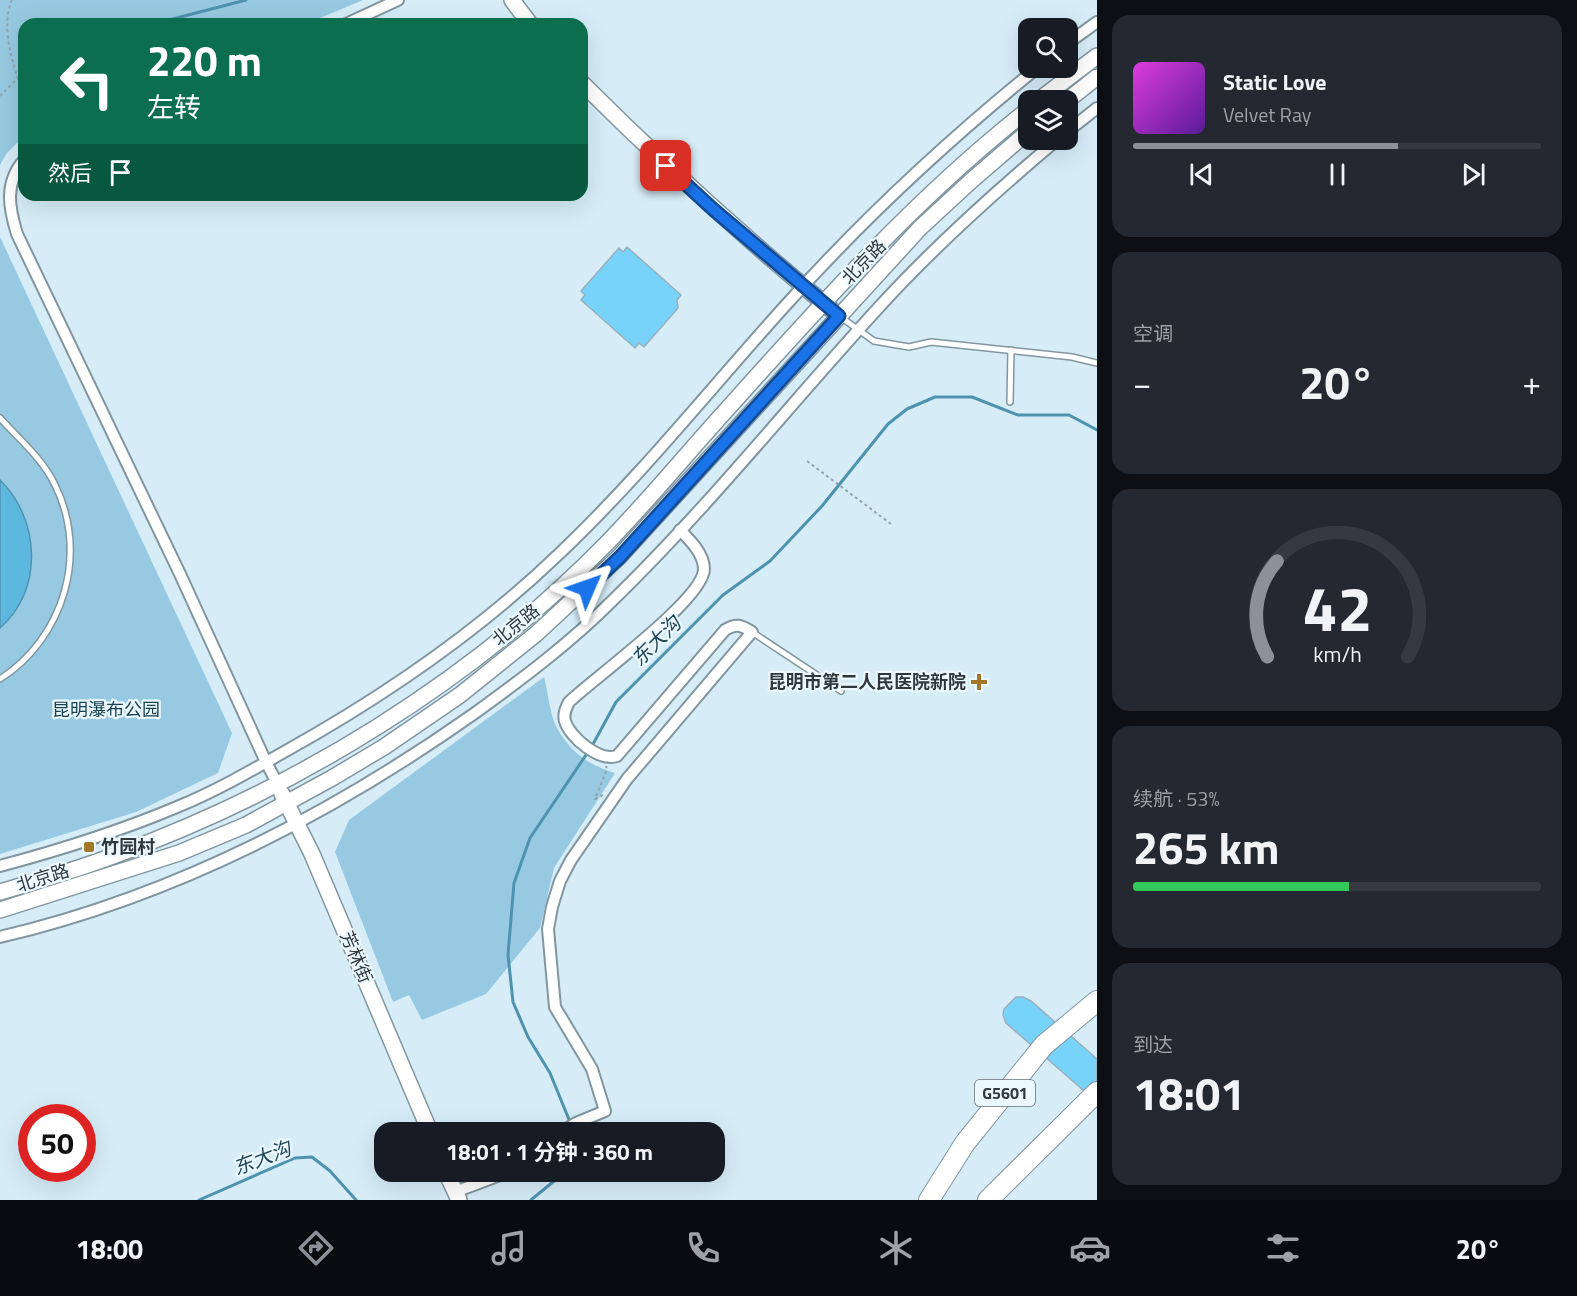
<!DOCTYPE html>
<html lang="zh">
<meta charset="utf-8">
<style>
:root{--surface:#171b24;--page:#242831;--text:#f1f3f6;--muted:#9ea1a6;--line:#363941;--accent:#8c9099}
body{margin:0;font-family:"Titillium Web","Noto Sans SC",sans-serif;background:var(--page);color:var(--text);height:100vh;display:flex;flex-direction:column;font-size:22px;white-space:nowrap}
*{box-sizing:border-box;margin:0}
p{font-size:20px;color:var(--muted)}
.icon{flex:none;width:33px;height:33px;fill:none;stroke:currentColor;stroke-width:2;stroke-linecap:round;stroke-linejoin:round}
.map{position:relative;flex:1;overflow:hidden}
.details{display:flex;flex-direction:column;gap:15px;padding:15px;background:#0d0f14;width:480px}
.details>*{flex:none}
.hud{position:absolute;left:18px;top:18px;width:570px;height:183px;border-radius:18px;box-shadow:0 6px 24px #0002;background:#0b6e4f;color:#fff;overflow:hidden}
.buttons{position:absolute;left:1018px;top:18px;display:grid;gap:12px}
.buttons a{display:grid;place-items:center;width:60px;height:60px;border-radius:12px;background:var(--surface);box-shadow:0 6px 24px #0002;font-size:30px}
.speed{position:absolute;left:18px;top:1104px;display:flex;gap:12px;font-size:30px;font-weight:700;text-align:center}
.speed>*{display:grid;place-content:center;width:78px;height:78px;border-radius:50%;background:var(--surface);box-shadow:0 6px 24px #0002;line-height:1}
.speed .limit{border:9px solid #d22;background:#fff;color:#111}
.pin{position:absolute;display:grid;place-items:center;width:51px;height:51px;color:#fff;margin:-26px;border-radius:12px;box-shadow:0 3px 9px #0006}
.me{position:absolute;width:66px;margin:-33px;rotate:47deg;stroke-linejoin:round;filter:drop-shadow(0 0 4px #0008)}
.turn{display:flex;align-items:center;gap:21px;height:126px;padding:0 30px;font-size:27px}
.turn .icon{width:78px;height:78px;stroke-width:2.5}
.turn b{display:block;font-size:42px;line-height:51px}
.then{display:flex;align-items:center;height:57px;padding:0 30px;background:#0003;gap:12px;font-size:22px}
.big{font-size:45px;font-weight:700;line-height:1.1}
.details .tile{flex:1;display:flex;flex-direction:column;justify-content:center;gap:9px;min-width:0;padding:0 21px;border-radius:18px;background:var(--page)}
.details .dial{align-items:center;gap:0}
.dial svg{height:156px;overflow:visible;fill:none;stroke:var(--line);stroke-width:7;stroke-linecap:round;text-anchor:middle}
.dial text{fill:var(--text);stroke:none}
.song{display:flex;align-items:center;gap:18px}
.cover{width:72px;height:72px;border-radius:9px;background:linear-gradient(135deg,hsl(300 70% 55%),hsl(270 70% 35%))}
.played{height:6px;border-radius:3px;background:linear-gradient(90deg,var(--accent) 65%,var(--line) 65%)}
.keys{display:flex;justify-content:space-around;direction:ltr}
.heat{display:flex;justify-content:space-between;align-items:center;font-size:33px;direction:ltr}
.charge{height:9px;border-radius:4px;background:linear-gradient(90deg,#34c759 53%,var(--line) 0)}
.trip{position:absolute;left:374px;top:1122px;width:351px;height:60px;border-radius:18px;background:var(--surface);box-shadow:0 6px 24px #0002;font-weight:700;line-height:60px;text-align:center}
.menu{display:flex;height:96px;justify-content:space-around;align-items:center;background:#090b0e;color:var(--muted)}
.menu .icon{width:42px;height:42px}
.menu .active{color:var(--accent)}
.menu b{font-size:27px;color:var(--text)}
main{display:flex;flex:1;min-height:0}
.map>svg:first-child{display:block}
.green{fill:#97cae2}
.water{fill:#5db8e0;stroke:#4f92af;stroke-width:1.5}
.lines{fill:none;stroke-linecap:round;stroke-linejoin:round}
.stream{stroke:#4f92af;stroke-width:3}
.building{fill:#78d3fb;stroke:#9ab0bb;stroke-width:1.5}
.lane-casing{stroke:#8196a0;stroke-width:8}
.street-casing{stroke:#8196a0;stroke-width:14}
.secondary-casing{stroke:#8196a0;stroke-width:18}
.highway-casing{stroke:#8196a0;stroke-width:22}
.path{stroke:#92a4ac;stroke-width:2;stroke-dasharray:3 3;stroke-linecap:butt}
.lane{stroke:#fff;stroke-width:5}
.street{stroke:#fff;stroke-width:10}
.secondary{stroke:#fff;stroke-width:15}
.highway{stroke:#fff;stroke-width:20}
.route-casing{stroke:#114b97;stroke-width:15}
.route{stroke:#1a73e8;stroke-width:10}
.poi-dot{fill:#a27727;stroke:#ebf8ff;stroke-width:2}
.labels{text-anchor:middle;stroke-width:4.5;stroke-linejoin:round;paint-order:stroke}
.shield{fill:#ebf8ff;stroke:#677276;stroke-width:1.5}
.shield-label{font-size:16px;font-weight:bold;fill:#2f383c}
.street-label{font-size:18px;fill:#2f383c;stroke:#ebf8ff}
.poi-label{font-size:18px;font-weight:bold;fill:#2f383c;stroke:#ebf8ff;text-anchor:end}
.park-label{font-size:18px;fill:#163f50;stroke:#ebf8ff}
.water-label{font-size:20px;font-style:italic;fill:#1f4758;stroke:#ebf8ff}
</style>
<main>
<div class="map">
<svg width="1097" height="1200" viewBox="0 0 1097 1200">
<rect width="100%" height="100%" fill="#d6edf8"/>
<!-- green -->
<g class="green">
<polygon points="0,0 363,0 306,24 24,24 24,136 7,153 0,165"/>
<polygon points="0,237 232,733 218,773 136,812 0,854"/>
<path d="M544,677C548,692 550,716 557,728C571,753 589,765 615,773L554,868L540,928L486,994L422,1020L409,995L393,1002L335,852L349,820Z"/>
</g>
<!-- water -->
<path class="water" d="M0,480C40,519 44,590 0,628Z"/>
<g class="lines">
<!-- stream -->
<g class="stream">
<polyline points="165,21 246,0"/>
<polyline points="592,746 616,702 723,595 770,561 822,506 888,424 907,409 935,397 972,397 1018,415 1069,415 1097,430"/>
<polyline points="570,1122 550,1073 528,1037 513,1002 508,955 514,883 530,838 588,752"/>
<polyline points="199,1200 295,1158 312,1157 330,1171 356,1200"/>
<polyline points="531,1200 565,1172"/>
</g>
</g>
<!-- building -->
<g class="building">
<polygon points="627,247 681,295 677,300 678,308 644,347 639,343 635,348 581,300 585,295 581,291 619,248 623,252"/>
<polygon points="1016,997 1023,997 1031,1001 1097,1059 1097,1099 1083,1090 1006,1023 1003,1015 1004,1009"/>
</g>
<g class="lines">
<!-- lane casing -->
<g class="lane-casing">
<g id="lane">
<polyline points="842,318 874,341 909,347 931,342 1072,357 1097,363"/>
<polyline points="1010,402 1011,350"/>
<path d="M0,418C19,439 43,459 55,485C89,553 64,638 0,679"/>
<polyline points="752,632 841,691"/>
</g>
</g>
<!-- street casing -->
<g class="street-casing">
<g id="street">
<polyline points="346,24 398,0"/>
<polyline points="1068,43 1097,22"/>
<polyline points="1068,131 1097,108"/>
<path d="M24,160C4,183 9,208 17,234L180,574L266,762L277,783"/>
<path d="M0,866C60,850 120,831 177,807C214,792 249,772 284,752C383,697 478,632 560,553C641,476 710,389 785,306C862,220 947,141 1037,68"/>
<path d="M0,937C171,897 332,814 475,713C522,679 570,643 611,602C707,509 790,404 880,306C935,246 995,192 1057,140"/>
<path d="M562,1132L576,1123L605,1111L592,1069L555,1007L548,929L552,907L560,881L571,860L627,779L752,632C741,625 736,623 725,630L617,756C600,762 570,738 565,721C563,714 566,708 569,702C594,678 704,599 704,569C704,554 690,540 680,530"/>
<polyline points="455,1192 508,1172"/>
</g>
</g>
<!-- secondary casing -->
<g class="secondary-casing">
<g id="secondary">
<polyline points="512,0 530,24"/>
<path d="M582,83C662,163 745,238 832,310"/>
<polyline points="1039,100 1097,56"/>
<polyline points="1068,100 1097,77"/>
<polyline points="282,794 312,854 430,1132"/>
<path d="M0,892C38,881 76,870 113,856C295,790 471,682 606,544C649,500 688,452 730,406C823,302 919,195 1029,109"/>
<polyline points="0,910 179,853 246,825 332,778 384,747 460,695 536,634 619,557 920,228 972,180 1029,131"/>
<polyline points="446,1172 459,1200"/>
</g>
</g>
<!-- highway casing -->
<g class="highway-casing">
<g id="highway">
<polyline points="929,1200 965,1143 1044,1045 1097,1001"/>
<polyline points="988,1200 1097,1092"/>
</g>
</g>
<!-- path -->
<g class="path">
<path d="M12,0C0,26 13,67 24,95"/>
<polyline points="0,96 17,79"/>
<polyline points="807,461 891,524"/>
<polyline points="603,795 595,799 607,769 606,766"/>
</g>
<!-- lane -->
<use href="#lane" class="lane"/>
<!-- street -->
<use href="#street" class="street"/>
<!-- secondary -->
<use href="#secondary" class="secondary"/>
<!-- highway -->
<use href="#highway" class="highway"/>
</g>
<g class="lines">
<!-- route casing -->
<g class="route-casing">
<polyline id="route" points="587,588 620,557 839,316 714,210 666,166"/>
</g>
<!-- route -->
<use href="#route" class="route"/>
</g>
<!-- markers -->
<g class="poi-dot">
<path d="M976 673h6v6h6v6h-6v6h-6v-6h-6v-6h6z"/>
<rect x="83" y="841" width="12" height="12" rx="3"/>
</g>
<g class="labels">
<!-- shield labels -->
<rect class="shield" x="975" y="1080" width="60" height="26" rx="4.5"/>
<g class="shield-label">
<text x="1005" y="1099">G5601</text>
</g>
<!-- street labels -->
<g class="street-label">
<text transform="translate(864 262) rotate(-46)" y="6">北京路</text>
<text transform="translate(516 625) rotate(-39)" y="6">北京路</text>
<text transform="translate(43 878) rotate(-17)" y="6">北京路</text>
<text transform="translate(356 957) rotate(67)" y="6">芳林街</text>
</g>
<!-- poi labels -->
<g class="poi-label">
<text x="966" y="688">昆明市第二人民医院新院</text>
<text x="101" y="853" text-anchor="start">竹园村</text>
</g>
<!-- park labels -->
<g class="park-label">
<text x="106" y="716">昆明瀑布公园</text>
</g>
<!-- water labels -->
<g class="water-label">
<text transform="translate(656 641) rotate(-45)" y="7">东大沟</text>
<text transform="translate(262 1158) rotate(-21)" y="7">东大沟</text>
</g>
</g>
</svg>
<div class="buttons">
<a><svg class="icon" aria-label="search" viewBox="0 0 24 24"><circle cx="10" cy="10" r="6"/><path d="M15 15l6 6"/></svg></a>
<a><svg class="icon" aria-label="layers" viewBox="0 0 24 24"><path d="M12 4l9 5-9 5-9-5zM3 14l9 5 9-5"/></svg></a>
</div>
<div class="speed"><div class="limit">50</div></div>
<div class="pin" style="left:666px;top:166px;background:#d93025"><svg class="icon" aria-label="arrive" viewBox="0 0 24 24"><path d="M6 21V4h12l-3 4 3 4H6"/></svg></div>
<svg class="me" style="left:587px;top:588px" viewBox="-20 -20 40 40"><path d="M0-17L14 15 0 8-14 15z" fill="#1a73e8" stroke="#fff" stroke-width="4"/></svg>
<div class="trip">18:01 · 1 分钟 · 360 m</div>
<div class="hud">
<div class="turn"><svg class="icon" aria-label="left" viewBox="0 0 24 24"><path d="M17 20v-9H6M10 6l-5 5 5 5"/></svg><div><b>220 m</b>左转</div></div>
<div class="then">然后<svg class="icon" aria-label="arrive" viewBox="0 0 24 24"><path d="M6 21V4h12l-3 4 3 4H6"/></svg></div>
</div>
</div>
<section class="details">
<div class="tile">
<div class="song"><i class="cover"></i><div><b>Static Love</b><p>Velvet Ray</p></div></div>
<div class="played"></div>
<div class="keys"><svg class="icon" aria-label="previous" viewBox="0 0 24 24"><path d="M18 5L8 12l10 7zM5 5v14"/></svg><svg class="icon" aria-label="pause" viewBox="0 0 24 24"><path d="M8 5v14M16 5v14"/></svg><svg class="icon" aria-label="next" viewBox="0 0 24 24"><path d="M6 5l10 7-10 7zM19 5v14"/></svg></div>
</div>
<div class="tile"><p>空调</p>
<div class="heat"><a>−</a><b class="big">20°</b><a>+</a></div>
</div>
<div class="tile dial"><svg viewBox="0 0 100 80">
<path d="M14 69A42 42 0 1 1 86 69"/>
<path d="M14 69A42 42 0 0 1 19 20" stroke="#8c9099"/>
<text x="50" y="56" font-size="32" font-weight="700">42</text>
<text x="50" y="72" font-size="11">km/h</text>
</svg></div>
<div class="tile"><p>续航 · 53%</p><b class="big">265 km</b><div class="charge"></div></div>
<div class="tile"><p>到达</p><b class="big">18:01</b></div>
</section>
</main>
<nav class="menu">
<b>18:00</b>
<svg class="icon active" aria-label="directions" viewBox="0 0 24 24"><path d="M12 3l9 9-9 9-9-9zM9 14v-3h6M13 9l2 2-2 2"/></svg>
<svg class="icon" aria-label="music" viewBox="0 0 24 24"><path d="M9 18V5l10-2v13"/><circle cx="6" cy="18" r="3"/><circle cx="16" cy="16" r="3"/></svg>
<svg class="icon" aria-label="phone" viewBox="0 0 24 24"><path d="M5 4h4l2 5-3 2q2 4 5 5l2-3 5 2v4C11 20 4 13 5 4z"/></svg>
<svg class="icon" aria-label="climate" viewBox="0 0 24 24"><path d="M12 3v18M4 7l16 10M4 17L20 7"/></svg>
<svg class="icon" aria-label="car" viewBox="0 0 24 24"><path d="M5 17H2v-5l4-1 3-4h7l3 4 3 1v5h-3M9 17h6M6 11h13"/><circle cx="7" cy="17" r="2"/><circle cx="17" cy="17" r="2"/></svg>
<svg class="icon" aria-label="filters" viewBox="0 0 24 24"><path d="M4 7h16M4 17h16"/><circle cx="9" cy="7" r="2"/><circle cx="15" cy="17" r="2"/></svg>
<b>20°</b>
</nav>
